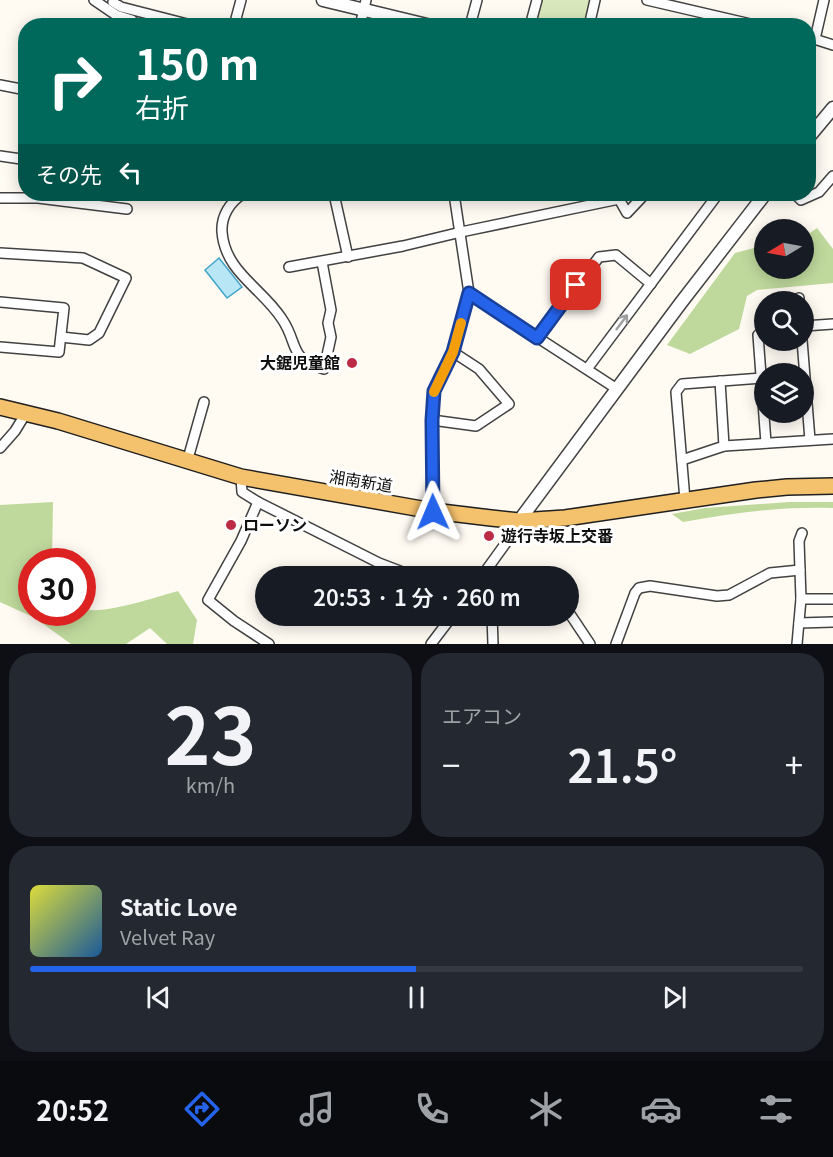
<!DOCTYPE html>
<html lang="ja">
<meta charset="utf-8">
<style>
:root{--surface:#171b24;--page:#242831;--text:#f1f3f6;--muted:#9ea1a6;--line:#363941;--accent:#2563eb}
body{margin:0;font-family:Georgia,"Noto Sans JP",serif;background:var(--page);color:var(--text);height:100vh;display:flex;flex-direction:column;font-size:22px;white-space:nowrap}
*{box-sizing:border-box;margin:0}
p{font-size:20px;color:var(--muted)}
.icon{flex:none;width:33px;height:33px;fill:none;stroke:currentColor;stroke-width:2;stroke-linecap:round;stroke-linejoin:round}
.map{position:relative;height:644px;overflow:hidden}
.side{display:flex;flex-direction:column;gap:9px;padding:9px;background:#0d0f14;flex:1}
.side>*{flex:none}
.banner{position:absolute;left:18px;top:18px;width:798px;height:183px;border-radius:24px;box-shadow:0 3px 15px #0003;background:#00695c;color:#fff;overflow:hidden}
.needle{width:39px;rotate:260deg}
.controls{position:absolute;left:754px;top:219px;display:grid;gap:12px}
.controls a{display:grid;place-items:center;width:60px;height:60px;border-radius:50%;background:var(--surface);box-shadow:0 3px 15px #0003;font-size:30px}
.speed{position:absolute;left:18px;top:548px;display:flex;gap:12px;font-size:30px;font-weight:700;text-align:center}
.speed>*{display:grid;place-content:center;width:78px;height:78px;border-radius:50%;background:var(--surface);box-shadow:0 3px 15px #0003;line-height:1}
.speed .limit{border:9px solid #d22;background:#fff;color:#111}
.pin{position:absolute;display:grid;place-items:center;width:51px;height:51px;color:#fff;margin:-26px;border-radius:12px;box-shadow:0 3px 9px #0006}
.me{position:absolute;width:66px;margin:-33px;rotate:359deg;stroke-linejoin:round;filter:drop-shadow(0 0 4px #0008)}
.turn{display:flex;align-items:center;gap:21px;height:126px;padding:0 18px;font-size:27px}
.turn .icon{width:78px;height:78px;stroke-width:2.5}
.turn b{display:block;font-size:42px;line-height:51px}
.then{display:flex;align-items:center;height:57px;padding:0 18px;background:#0003;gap:12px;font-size:22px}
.big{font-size:45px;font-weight:600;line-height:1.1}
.side .widget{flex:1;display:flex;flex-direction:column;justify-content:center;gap:9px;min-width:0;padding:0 21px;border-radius:24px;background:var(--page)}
.side .dial{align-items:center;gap:0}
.dial b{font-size:78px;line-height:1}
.song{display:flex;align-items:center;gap:18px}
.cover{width:72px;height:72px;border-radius:9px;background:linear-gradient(135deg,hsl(60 70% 55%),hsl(210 70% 35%))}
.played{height:6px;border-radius:3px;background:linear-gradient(90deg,var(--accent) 50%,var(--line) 50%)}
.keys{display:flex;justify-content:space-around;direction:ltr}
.heat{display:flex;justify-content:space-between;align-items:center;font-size:33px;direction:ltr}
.side .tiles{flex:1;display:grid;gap:9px;grid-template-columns:1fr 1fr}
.widget:last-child{grid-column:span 2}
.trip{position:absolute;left:255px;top:566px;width:324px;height:60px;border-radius:30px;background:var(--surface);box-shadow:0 3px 15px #0003;font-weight:600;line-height:60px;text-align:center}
.tab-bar{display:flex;height:96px;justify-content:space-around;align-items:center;background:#090b0e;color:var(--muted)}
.tab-bar .icon{width:42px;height:42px}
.tab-bar .current{color:var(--accent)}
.tab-bar b{font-size:27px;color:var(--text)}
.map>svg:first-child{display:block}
.green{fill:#d9e8bc}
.forest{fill:#bfd99c}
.water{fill:#b8e6f4;stroke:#41a5c9;stroke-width:1.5}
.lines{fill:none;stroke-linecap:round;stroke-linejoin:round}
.minor-casing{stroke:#424242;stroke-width:12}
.tertiary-casing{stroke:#424242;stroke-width:15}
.primary-casing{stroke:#202020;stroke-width:18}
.minor{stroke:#fff;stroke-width:9}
.tertiary{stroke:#fff;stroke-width:12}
.primary{stroke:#f4c16d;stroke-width:15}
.oneway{stroke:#9f9f9f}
.route-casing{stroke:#184099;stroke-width:15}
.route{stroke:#2563eb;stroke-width:10}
.slow{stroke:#f59e0b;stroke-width:10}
.poi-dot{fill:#bb2b45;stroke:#fff;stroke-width:2}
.labels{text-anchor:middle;stroke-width:6;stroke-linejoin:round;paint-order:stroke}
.poi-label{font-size:16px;font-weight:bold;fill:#0f0f0f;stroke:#fff;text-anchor:start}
.street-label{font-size:16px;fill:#0f0f0f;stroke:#fff}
</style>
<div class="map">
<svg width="833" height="644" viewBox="0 0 833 644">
<rect width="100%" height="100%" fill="#fffaf2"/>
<!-- green -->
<polygon class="green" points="538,0 595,0 589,25 532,26"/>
<!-- forest -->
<g class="forest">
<polygon points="817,228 833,249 833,283 757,290 747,296 739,329 690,354 667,345 735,253 765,245 765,268 804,268 804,237"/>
<path d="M53,502L52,561H32V612H82L83,608C98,617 159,596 178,591L197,620L193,644H167L150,628L126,644H71L35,618L0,602V505Z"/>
<path d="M789,502H833V508C782,506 733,513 683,522L672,514L705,508Z"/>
</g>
<!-- water -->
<polygon class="water" points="219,258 242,287 227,298 205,270"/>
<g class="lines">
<!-- minor casing -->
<g class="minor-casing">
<g id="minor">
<polyline points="94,0 116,15 132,20"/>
<polyline points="114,0 113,2 121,7 195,26"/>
<polyline points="647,0 759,26"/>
<polyline points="234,26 241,0"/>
<polyline points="360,26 366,0"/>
<polyline points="470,26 477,0"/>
<polyline points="530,26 537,0"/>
<polyline points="589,26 595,0"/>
<polyline points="808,37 833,45"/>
<polyline points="815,39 824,0"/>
<polyline points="0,85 26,90"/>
<polyline points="0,156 21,159"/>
<path d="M243,194C230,202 221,216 222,232C225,272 262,288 282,319C299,344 288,359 324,369L331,337L328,323L331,310L322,262"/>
<polyline points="334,194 348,257"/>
<polyline points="795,194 801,200 819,192 833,176"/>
<polyline points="0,198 38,198 127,209"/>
<polyline points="0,253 83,258 126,278 99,333 89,340 61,337"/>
<polyline points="289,267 403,246 461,232 619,199 627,213 645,194"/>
<polyline points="469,293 617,389"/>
<polyline points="799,298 799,302"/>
<polyline points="0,302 64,308 59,352 0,347"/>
<polyline points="804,326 833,324"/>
<polyline points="765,329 758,335 766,443"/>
<polyline points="537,338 599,257 616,255 651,284"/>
<polyline points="802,340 810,440"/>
<polyline points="587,369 718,194"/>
<polyline points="720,381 724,446"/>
<polyline points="432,420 476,426 509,404 479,369 453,352"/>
<polyline points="0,448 15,431 26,413"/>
<polyline points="682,460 724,446 833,439"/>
<polyline points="187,462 204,402"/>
<polyline points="241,477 242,492 258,502 379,563 413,576"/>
<polyline points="685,500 676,392 682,384 762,378"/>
<polyline points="258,502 241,541 208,600 234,621 269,644"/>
<polyline points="433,511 432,420 434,391 453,352 469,293 454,194"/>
<polyline points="482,576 508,540 519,521"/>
<polyline points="801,599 833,599"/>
<polyline points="568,611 590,644"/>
<polyline points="492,615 493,644"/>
<polyline points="799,623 833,622"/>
<polyline points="431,644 453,615"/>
<polyline points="616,644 635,593 639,588 650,586 717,596 729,595 770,573 800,570"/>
<polyline points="797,644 801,599 799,541 802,533"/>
</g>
</g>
<!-- tertiary casing -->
<g class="tertiary-casing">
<g id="tertiary">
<polyline points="323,0 431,26"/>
<polyline points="808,138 833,108"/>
<polyline points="519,521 680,304 765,194"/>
</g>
</g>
<!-- primary casing -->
<g class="primary-casing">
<polyline id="primary" points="0,407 58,421 241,477 433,511 491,518 519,521 565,518 756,490 787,487 833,486"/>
</g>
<!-- minor -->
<use href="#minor" class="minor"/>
<!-- tertiary -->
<use href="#tertiary" class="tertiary"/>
<!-- primary -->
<use href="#primary" class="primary"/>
</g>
<!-- one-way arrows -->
<defs><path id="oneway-shaft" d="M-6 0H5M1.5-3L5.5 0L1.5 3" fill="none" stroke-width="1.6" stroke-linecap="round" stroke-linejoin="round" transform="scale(1.5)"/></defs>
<use class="oneway" href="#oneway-shaft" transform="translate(622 322) rotate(-53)"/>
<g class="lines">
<!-- route casing -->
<g class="route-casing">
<polyline id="route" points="433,512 432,420 434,391 453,352 469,293 537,338 576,285"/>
</g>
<!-- route -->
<use href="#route" class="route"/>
<!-- slow -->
<polyline class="slow" points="434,392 453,352 461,323"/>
</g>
<!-- markers -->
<g class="poi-dot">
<circle cx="352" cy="363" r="6"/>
<circle cx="231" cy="525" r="6"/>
<circle cx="489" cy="536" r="6"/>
</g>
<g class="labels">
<!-- poi labels -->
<g class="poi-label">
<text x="340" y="369" text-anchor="end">大鋸児童館</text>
<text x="243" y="531">ローソン</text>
<text x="501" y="542">遊行寺坂上交番</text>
</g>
<!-- street labels -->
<g class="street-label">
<text transform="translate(361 481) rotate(9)" y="6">湘南新道</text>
</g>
</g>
</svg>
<div class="controls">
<a><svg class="needle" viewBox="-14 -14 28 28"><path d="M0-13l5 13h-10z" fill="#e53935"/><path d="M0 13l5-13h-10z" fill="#9ea1a6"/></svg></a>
<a><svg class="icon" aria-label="search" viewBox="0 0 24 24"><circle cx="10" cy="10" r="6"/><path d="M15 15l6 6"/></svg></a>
<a><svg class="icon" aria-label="layers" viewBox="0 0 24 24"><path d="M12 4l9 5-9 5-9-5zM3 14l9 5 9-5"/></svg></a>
</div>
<div class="speed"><div class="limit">30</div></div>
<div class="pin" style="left:576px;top:285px;background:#d93025"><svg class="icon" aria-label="arrive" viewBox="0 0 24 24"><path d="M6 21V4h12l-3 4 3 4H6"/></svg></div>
<svg class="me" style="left:433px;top:512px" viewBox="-20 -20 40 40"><path d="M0-17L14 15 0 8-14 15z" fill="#2563eb" stroke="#fff" stroke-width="4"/></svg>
<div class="trip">20:53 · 1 分 · 260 m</div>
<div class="banner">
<div class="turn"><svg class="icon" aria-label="right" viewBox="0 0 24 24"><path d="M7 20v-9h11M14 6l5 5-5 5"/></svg><div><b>150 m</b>右折</div></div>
<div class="then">その先<svg class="icon" aria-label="left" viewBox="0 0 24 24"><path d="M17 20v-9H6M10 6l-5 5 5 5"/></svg></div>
</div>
</div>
<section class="side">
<div class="tiles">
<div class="widget dial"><b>23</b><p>km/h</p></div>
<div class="widget"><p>エアコン</p>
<div class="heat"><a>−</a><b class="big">21.5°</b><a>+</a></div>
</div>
<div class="widget">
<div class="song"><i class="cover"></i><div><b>Static Love</b><p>Velvet Ray</p></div></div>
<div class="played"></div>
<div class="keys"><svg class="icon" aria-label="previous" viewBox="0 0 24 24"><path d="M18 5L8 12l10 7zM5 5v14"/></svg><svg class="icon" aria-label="pause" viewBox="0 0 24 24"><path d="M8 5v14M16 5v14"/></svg><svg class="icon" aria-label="next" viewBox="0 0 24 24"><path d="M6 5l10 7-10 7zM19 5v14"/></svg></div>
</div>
</div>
</section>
<nav class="tab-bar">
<b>20:52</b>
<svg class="icon current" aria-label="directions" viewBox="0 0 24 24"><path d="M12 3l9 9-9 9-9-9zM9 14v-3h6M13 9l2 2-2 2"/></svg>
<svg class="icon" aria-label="music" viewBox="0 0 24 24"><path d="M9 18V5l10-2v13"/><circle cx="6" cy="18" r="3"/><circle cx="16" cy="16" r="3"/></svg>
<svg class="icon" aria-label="phone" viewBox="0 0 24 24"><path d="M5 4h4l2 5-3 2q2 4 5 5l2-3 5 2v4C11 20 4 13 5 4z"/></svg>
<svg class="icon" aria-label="climate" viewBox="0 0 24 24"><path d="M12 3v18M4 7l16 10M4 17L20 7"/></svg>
<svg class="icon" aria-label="car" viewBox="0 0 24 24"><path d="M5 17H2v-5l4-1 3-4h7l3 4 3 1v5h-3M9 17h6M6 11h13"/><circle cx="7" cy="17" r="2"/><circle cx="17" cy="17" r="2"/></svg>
<svg class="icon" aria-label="filters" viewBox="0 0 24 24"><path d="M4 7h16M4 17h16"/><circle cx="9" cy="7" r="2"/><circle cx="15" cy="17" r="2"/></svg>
</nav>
